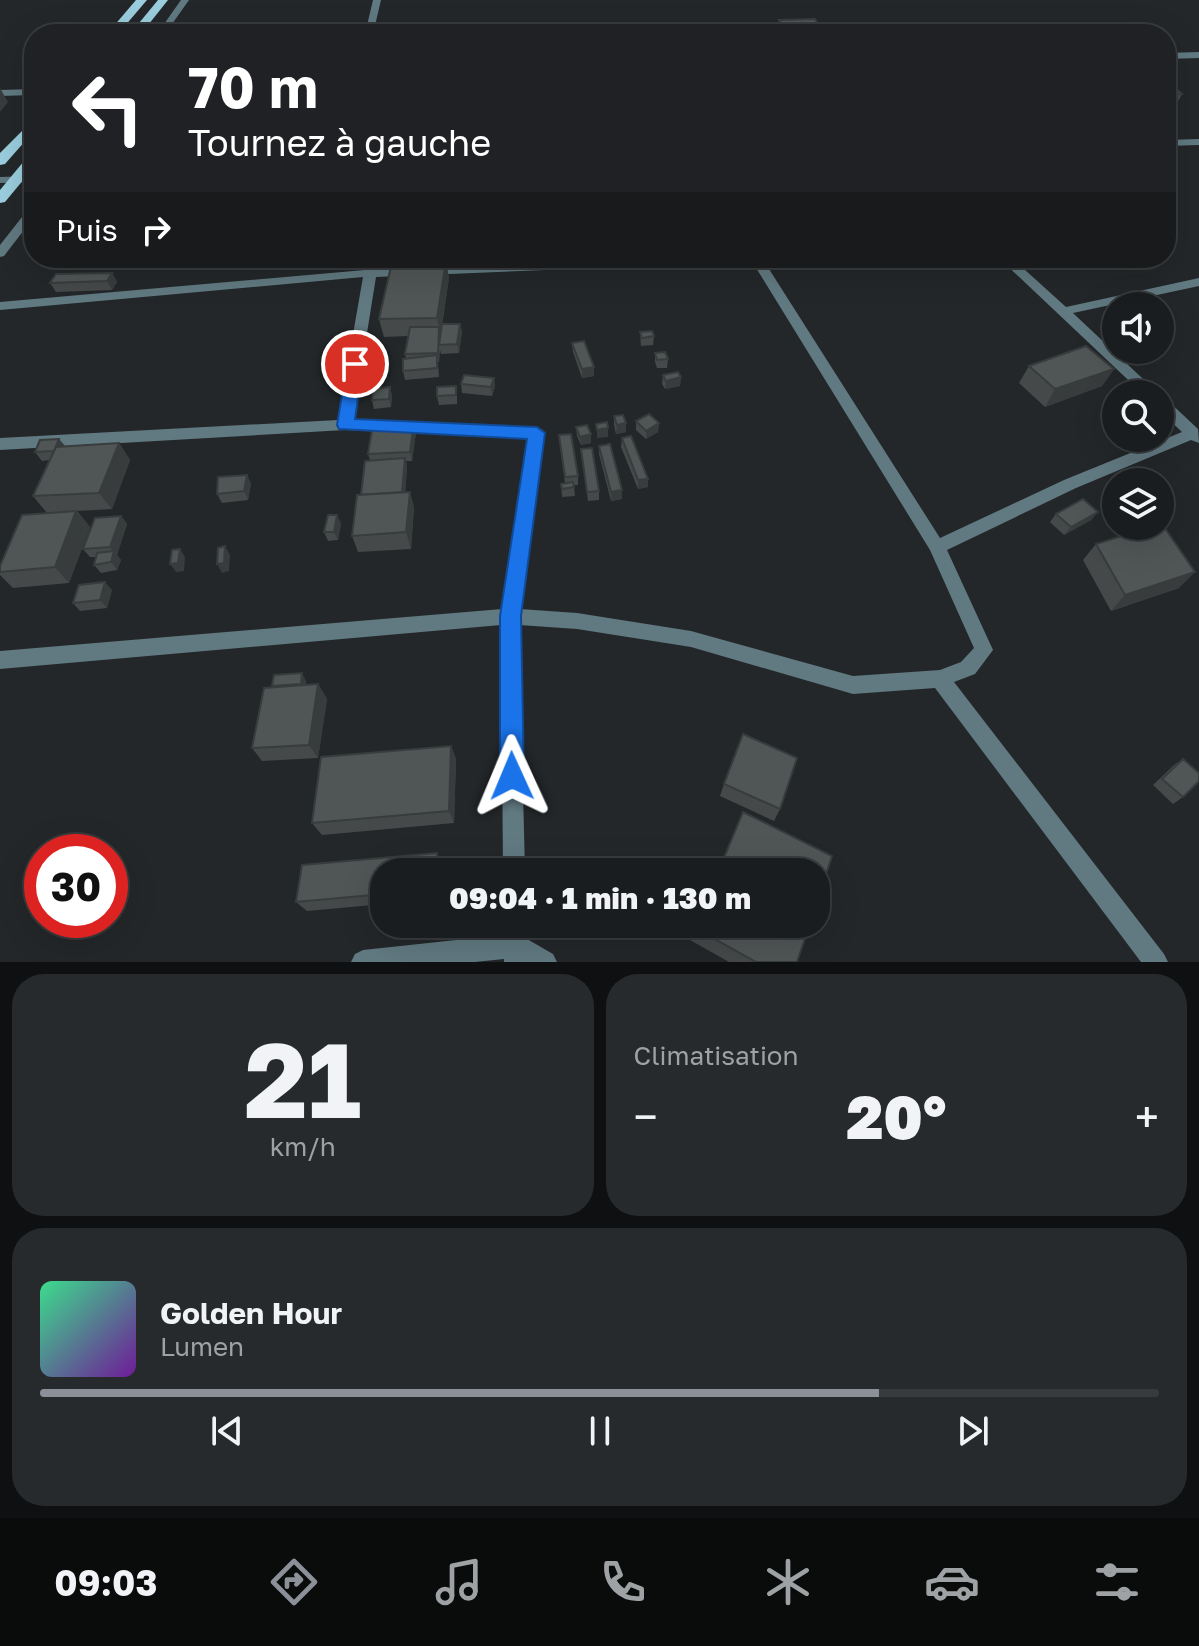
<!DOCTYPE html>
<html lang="fr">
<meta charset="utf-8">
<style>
:root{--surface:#1a1d1f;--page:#272a2c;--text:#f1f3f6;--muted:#9fa2a4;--line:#383b3d;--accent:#8c9099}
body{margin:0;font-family:"Golos Text",sans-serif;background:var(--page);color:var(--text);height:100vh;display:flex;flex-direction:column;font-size:30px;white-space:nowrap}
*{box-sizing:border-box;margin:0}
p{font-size:26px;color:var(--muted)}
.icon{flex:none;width:44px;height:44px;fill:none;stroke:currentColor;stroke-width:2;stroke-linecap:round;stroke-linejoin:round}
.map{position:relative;height:962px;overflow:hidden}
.details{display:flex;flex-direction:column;gap:12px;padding:12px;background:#0e1011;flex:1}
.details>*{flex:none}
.top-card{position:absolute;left:24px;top:24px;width:1152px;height:244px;border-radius:32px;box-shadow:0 8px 32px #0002,0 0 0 2px var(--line);background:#202124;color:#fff;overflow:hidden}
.fabs{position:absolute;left:1102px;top:292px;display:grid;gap:16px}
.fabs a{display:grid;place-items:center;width:72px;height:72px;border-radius:50%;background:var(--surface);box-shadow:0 8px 32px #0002,0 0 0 2px var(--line);font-size:40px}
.speed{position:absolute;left:24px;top:834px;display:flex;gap:16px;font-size:40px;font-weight:700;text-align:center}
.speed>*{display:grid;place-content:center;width:104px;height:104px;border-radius:50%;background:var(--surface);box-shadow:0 8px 32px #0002,0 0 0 2px var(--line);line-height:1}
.speed .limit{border:12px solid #d22;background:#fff;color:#111}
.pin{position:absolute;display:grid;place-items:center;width:68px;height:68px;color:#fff;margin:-34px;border:4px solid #fff;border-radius:50%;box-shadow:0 2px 8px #0007}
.me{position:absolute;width:88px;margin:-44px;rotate:359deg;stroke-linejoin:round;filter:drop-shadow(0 0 6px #0008)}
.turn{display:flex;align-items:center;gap:28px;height:168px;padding:0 32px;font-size:36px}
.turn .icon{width:104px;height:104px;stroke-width:2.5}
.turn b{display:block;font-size:56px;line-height:68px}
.then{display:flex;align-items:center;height:76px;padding:0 32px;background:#0003;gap:16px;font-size:30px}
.big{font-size:60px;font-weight:800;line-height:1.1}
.details .tile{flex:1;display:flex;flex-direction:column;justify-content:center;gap:12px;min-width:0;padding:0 28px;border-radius:32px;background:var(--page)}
.details .dial{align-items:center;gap:0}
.dial b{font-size:104px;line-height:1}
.song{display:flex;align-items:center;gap:24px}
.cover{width:96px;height:96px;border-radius:12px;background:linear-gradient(135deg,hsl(150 70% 55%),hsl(280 70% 35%))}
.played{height:8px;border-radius:4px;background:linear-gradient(90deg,var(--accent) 75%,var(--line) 75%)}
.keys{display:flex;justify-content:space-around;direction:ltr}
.heat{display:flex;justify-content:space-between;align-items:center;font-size:44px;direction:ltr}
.details .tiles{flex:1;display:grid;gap:12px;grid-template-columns:1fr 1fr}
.tile:last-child{grid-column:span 2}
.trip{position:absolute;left:370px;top:858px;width:460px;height:80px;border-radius:32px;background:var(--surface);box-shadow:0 8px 32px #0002,0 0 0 2px var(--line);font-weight:800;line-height:80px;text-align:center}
.dock{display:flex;height:128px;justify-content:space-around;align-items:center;background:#0a0c0c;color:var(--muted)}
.dock .icon{width:56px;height:56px}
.dock .active{color:var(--accent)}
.dock b{font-size:36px;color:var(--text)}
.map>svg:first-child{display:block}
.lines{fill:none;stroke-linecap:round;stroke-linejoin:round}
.street{fill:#617981;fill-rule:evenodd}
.primary{fill:#9acddd;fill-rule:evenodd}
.wall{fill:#45494a}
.shaded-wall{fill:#383c3c}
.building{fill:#505556;stroke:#383c3c;stroke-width:2}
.route{fill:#1a73e8;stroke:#114b97;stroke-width:2}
</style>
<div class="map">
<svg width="1199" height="962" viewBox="0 0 1199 962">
<rect width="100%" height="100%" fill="#232729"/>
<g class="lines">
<!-- street -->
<g class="street">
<polygon points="181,0 189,0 165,34 157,34"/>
<polygon points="373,0 381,0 373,34 365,34"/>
<polygon points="1199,52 1199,58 1166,59 1166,53"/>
<polygon points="34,89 34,95 0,96 0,90"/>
<polygon points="1199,139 1199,145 1166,146 1166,140"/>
<polygon points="34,176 34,182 0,183 0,177"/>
<polygon points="34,206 34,217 4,256 0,257 0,245 30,207"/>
<polygon points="367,258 379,258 377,269 648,258 746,258 740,262 376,277 353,420 542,429 545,433 520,609 577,613 691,631 853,676 940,670 961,662 974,648 930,550 750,258 762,258 940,538 1064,480 1182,432 1160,411 1160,397 1165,398 1198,429 1199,443 1191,440 1076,488 947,550 993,650 975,674 954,682 1164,954 1168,962 1141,962 935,688 853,694 691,647 577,629 519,625 525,872 503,872 501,625 0,669 0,651 502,609 529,438 345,430 0,450 0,438 338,420 363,277 0,310 0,302 365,270"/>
<polygon points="999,258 1012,258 1066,307 1199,278 1199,286 1073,313 1159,394 1143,394"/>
<polygon points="502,924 526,924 527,939 553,954 557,962 504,962 504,959 475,962 351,962 355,954 363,950 503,935"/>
</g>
<!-- primary -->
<g class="primary">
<polygon points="136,0 147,0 118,34 107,34"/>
<polygon points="158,0 168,0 141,34 130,34"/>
<polygon points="34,119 34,131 5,164 0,165 0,153"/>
<polygon points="34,154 34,167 5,202 0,203 0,190 29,155"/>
</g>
</g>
<!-- wall -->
<g class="wall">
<polygon points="779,20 824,34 777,34"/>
<polygon points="1166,80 1182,94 1173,110 1166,110"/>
<polygon points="446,261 449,278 442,326 460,324 462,332 459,353 441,354 440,350 439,362 438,362 439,377 405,380 403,371 406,358 405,354 408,336 384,337 379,319"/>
<polygon points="112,273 117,282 112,290 56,292 50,283"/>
<polygon points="640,332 654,336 653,345 641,346"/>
<polygon points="572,343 594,367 594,376 582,378 573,352"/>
<polygon points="655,353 668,359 667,368 657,368 655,362"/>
<polygon points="1029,366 1114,369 1102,386 1045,407 1019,383"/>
<polygon points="663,375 681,377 680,386 665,389 662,384"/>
<polygon points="494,378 495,387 492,396 462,393 461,384"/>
<polygon points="390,387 392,396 391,407 374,409 372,400"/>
<polygon points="457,395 457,404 439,405 437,396"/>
<polygon points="614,416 626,423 626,432 616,434 614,425"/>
<polygon points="636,421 659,423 658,432 646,439 636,430"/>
<polygon points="414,423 416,432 412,461 406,461 407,467 405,492 410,492 414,508 411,549 358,552 352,536 361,495 370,460 368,454"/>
<polygon points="576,427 591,443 581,445 577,436"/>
<polygon points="559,435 578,476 578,485 574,485 575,496 562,497 561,484 565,483"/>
<polygon points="622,438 648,479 648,487 638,489 621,447"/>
<polygon points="119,443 130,460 112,509 77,511 90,527 69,583 13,588 0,575 0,566 47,513 33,496 49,460 42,461 35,452 65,446"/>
<polygon points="599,446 622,499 611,501 599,454"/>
<polygon points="581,449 599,491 599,500 588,501"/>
<polygon points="247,475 251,484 248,500 222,503 217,494"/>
<polygon points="1098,512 1091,520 1064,535 1050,522 1056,514"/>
<polygon points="337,515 341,524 338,540 328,541 324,532"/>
<polygon points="121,516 127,524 117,555 121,560 117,570 101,573 94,565 96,557 90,557 83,549"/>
<polygon points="1096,544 1179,588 1111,611 1083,560"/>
<polygon points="112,590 107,608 80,611 73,603"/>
<polygon points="306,681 306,685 318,684 327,699 318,758 262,761 252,748 273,688 272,686"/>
<polygon points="451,746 456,759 454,823 322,835 312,823"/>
<polygon points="1183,759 1183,797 1173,804 1153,785 1174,765"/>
<polygon points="724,784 780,809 774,821 720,796"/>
<polygon points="437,853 442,863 384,872 384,904 307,911 296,902"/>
<polygon points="697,924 797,962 729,962 690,940"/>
</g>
<!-- shaded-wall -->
<g class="shaded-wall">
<polygon points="0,88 8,102 0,112"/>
<polygon points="446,261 449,278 439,345 439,362 438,353 439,327 437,318"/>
<polygon points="112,273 117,282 112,290 107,281"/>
<polygon points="460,324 462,332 459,353 457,344"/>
<polygon points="594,367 594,376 582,378 582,369"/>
<polygon points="1114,369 1102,386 1045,407 1055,389"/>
<polygon points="681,377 680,386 665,389 666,381"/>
<polygon points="494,378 495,387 492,396 491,387"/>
<polygon points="390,387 392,396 391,407 389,399"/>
<polygon points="414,423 416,432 412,461 410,452"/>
<polygon points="626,423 626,432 616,434 617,425"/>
<polygon points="659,423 658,432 646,439 646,431"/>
<polygon points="608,428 608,437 597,438 597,430"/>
<polygon points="591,434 591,443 581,445 580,437"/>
<polygon points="59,439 66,447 54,451"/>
<polygon points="119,443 130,460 112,509 99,493"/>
<polygon points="405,458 407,467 405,500 402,492"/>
<polygon points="247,475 251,484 248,500 244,491"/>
<polygon points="648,479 648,487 638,489 638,480"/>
<polygon points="622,490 622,499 611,501 611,492"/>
<polygon points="410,492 414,508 411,549 406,532"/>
<polygon points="76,511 90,527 69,583 55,567"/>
<polygon points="1098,512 1091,520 1064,535 1071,527"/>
<polygon points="337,515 341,524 338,540 334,532"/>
<polygon points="121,516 127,524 117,555 110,547"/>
<polygon points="225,546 230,555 229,571 222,573 217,564"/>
<polygon points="180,549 185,557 184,571 176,572 170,564"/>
<polygon points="114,551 121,560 117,570 111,562"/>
<polygon points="1195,572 1179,588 1111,611 1125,595"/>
<polygon points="105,582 112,590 107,608 100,600"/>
<polygon points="302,673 306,681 305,691 301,684"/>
<polygon points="318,684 327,699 318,758 309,745"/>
<polygon points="451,746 456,759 454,823 449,811"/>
<polygon points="437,853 442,863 442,872 436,872"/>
</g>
<!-- building -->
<g class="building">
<polygon points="815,19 824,34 788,34 779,20"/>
<polygon points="1166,80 1182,94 1166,95"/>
<polygon points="446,261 437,318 379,319 392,262"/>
<polygon points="112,273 107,281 50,283 56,274"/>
<polygon points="442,324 460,324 457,344 439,345"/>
<polygon points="410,327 439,327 438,353 405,354"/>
<polygon points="652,331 654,336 642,338 640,332"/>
<polygon points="584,341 594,367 582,369 572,343"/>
<polygon points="1086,346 1114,369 1055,389 1029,366"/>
<polygon points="665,352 668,359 657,360 655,353"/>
<polygon points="437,355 437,368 403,371 403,359"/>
<polygon points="678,372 681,377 666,381 663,375"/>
<polygon points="464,375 494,378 491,387 461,384"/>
<polygon points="456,386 456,395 437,396 437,387"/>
<polygon points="390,387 389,399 372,400 373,389"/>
<polygon points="649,414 659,423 646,431 636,421"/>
<polygon points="623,415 626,423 617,425 614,416"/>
<polygon points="607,422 608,428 597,430 596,424"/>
<polygon points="414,423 410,452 368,454 373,424"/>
<polygon points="587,425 591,434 580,437 576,427"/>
<polygon points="571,434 578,476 565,477 559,435"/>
<polygon points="631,436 648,479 638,480 622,438"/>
<polygon points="59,439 54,451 35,452 40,440"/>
<polygon points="119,443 99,493 33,496 56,447"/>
<polygon points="610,444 622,490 611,492 599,446"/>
<polygon points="592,448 599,491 587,492 581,449"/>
<polygon points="405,458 402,492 361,495 365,461"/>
<polygon points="247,475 244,491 217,494 218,477"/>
<polygon points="573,482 574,487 562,489 561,484"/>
<polygon points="410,492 406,532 352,536 357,495"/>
<polygon points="1083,499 1098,512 1071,527 1056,514"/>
<polygon points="76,511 55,567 0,572 0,566 22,515"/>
<polygon points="328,515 337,515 334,532 324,532"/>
<polygon points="121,516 110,547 83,549 95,518"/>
<polygon points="1160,524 1162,524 1195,572 1125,595 1096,544 1154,526 1160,526"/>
<polygon points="225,546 224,563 217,564 218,548"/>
<polygon points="180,549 178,563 170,564 172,550"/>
<polygon points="114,551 111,562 94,565 97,553"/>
<polygon points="105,582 100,600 73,603 79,585"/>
<polygon points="302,673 301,684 272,686 274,675"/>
<polygon points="318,684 309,745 252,748 264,688"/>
<polygon points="743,734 797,758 780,809 724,784"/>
<polygon points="451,746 449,811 312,823 321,757"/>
<polygon points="1183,759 1199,773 1199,781 1183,797 1162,779"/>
<polygon points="743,812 832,856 816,905 816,872 718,872"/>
<polygon points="437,853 436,872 384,872 384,894 296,902 302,865"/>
<polygon points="697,924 810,924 797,962 756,962 695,928"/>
</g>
<!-- route -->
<polygon class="route" points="355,359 363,364 355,419 537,427 545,433 521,616 524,776 521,784 512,788 504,784 500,776 500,616 527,439 339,429 337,425 347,364"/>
</svg>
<div class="fabs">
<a><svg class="icon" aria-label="sound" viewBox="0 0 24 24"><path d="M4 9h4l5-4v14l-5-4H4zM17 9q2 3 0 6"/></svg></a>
<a><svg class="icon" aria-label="search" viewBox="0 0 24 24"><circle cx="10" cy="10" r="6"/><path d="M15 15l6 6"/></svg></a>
<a><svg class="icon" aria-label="layers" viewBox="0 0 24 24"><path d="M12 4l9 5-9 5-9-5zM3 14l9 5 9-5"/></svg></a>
</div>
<div class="speed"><div class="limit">30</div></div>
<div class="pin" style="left:355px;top:364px;background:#d93025"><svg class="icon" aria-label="arrive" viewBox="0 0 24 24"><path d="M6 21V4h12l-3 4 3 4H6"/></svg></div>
<svg class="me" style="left:512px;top:776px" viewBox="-20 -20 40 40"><path d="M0-17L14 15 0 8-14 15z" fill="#1a73e8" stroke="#fff" stroke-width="4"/></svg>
<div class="trip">09:04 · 1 min · 130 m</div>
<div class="top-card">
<div class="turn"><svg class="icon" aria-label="left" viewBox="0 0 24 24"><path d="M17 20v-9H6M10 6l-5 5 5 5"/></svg><div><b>70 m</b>Tournez à gauche</div></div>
<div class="then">Puis<svg class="icon" aria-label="right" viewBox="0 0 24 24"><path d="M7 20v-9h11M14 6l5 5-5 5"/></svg></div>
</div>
</div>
<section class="details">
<div class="tiles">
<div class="tile dial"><b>21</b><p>km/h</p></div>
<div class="tile"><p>Climatisation</p>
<div class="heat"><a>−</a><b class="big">20°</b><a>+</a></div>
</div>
<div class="tile">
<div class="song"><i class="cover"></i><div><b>Golden Hour</b><p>Lumen</p></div></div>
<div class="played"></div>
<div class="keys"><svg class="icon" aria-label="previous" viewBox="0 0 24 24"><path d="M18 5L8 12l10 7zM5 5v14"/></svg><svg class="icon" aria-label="pause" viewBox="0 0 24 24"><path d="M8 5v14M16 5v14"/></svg><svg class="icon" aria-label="next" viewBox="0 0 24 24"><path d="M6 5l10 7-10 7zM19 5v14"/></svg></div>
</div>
</div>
</section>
<nav class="dock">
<b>09:03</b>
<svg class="icon active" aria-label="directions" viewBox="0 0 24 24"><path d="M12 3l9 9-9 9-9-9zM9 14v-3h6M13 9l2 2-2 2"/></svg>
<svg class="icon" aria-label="music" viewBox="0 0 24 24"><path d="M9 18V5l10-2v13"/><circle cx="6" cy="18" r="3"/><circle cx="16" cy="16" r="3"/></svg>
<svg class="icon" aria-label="phone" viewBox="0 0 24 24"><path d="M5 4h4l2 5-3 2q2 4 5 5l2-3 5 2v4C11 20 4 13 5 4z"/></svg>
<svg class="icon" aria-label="climate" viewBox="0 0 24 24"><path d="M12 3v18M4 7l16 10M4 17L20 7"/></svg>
<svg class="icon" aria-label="car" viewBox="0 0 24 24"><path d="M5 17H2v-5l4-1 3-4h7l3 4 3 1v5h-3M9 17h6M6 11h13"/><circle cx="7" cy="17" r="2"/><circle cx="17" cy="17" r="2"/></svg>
<svg class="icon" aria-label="filters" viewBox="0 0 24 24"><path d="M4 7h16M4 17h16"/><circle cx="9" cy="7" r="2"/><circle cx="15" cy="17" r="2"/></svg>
</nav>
